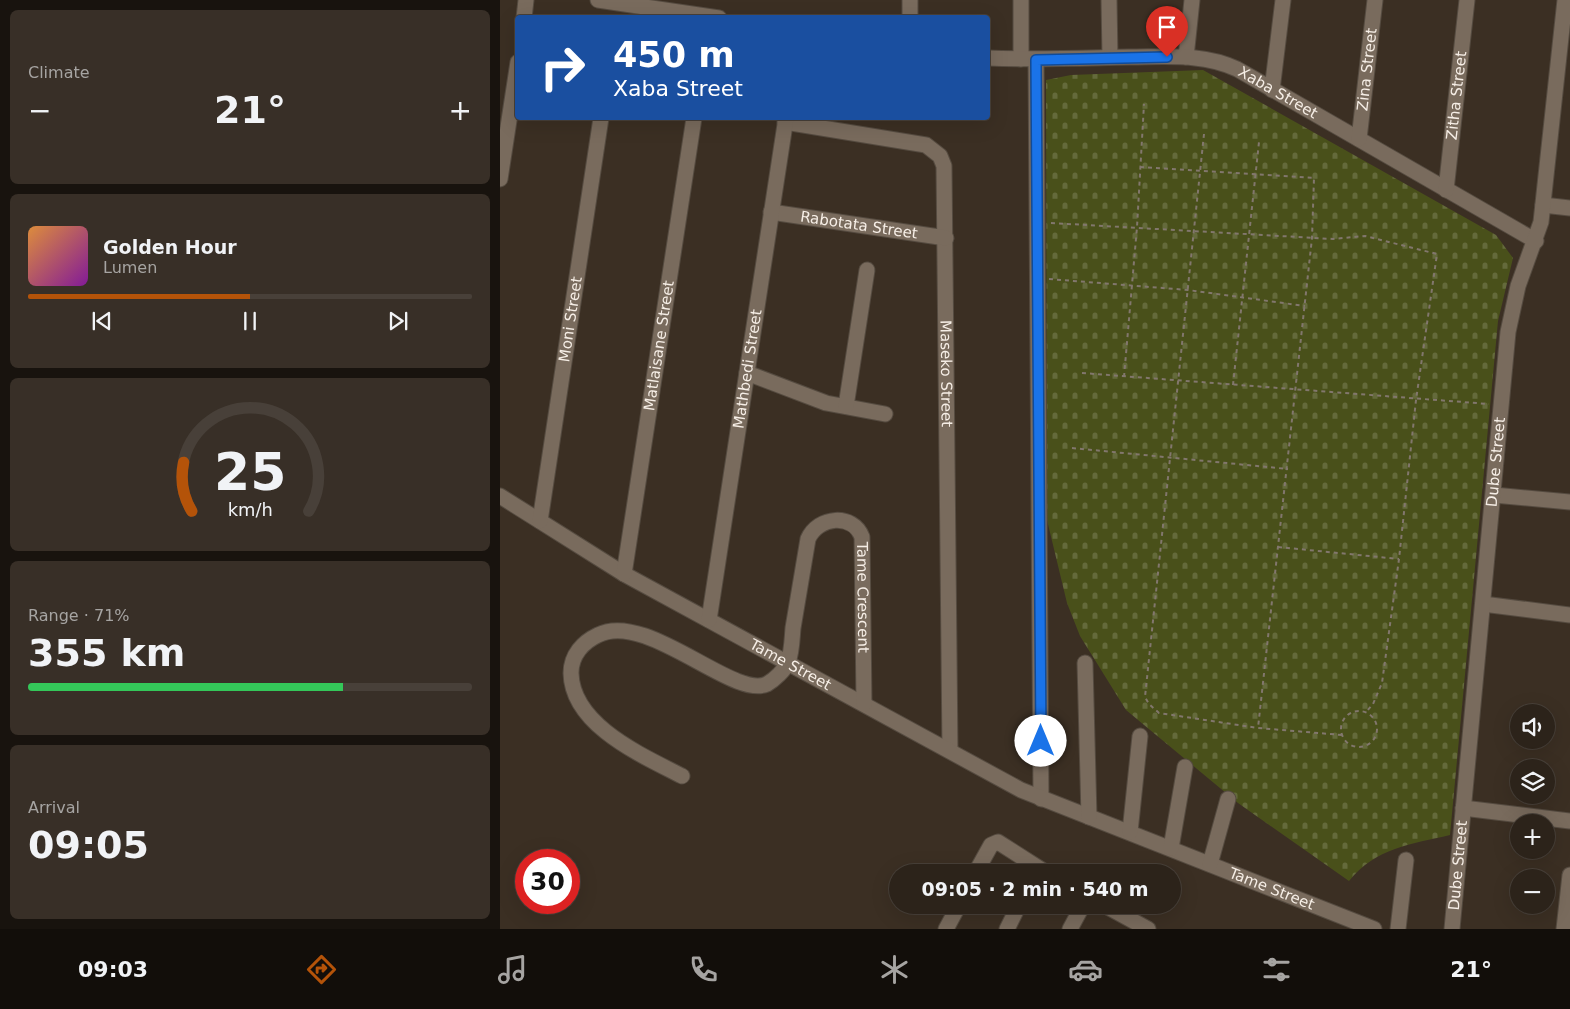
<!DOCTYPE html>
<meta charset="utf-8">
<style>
:root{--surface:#2c231a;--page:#382f27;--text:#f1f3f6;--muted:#a6a4a2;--line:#484039;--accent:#b45309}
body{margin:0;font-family:"DejaVu Sans",sans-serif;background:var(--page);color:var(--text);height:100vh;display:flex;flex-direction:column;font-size:19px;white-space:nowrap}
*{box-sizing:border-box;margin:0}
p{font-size:16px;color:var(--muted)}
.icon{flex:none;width:28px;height:28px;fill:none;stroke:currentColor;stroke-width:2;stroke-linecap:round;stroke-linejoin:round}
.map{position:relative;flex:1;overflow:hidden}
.details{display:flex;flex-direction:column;gap:10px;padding:10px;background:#18130e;width:500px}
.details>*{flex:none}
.banner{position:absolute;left:15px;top:15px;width:475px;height:105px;border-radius:5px;box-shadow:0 5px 20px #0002,0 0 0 1px var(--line);background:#1a4fa0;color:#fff;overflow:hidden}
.controls{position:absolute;left:1010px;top:704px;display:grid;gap:10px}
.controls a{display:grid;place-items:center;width:45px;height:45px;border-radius:50%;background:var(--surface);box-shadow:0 5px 20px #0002,0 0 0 1px var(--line);font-size:25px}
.speed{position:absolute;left:15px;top:849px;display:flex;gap:10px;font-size:25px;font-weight:700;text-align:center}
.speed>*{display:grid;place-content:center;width:65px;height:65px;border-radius:50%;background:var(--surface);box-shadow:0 5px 20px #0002,0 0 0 1px var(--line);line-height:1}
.speed .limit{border:8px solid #d22;background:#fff;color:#111}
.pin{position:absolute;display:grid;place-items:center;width:42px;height:42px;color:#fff;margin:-51px -21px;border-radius:50% 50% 50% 0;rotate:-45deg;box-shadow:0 0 5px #0007}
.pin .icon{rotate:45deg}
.me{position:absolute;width:55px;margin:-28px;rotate:0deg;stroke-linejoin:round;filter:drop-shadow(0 0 4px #0008)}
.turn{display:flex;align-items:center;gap:18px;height:105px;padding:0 15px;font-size:22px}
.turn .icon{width:65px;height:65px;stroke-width:2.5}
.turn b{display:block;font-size:35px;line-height:42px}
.big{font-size:38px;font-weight:800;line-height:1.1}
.details .card{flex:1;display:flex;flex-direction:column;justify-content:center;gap:8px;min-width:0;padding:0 18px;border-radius:8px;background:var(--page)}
.details .dial{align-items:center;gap:0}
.dial svg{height:130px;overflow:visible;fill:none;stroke:var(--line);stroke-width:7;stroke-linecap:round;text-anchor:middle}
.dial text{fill:var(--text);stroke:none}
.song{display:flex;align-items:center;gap:15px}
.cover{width:60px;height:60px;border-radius:8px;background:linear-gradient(135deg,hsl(30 70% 55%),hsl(290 70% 35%))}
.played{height:5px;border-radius:2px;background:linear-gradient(90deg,var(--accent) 50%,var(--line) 50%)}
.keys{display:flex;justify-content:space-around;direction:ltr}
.heat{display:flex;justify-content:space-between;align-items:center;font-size:28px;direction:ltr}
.charge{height:8px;border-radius:4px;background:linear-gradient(90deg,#34c759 71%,var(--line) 0)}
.trip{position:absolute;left:389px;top:864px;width:292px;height:50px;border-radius:25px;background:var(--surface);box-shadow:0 5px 20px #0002,0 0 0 1px var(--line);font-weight:800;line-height:50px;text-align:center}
.tabs{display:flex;height:80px;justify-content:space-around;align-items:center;background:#120e0a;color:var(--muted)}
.tabs .icon{width:35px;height:35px}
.tabs .selected{color:var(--accent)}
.tabs b{font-size:22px;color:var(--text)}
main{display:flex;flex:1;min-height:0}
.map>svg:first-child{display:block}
.cemetery{fill:url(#cemetery-stones)}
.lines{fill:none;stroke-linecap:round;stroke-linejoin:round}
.minor-casing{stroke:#554b40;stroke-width:17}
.path{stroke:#82776d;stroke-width:2;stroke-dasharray:4 4;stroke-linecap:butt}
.minor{stroke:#796b5d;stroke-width:15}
.route-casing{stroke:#114b97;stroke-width:12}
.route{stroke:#1a73e8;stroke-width:9}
.labels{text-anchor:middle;stroke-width:5;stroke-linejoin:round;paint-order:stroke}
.street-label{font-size:15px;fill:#f6eee6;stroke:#3b2f23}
</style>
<main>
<section class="details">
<div class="card"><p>Climate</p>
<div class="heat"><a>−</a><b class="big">21°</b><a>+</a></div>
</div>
<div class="card">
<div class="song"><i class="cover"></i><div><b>Golden Hour</b><p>Lumen</p></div></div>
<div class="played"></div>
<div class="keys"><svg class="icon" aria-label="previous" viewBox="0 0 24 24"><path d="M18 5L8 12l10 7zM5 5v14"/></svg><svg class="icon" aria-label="pause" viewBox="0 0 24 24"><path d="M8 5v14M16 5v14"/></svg><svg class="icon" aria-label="next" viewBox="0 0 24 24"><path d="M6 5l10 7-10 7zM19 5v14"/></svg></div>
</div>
<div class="card dial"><svg viewBox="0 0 100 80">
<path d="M14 69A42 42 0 1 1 86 69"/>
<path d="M14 69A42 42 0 0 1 9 39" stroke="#b45309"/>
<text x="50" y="56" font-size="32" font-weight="700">25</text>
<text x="50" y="72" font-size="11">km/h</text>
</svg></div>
<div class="card"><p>Range · 71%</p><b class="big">355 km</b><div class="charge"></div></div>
<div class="card"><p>Arrival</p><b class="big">09:05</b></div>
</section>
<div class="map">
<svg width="1070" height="929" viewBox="0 0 1070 929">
<defs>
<pattern id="cemetery-stones" width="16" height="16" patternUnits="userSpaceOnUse" patternTransform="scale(1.25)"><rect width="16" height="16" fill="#49501a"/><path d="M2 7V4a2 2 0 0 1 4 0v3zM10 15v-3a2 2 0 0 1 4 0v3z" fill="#646a3b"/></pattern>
</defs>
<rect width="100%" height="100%" fill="#3b2f23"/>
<!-- cemetery -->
<path class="cemetery" d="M703,70L996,235L1013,258L998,321L950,835C912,844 875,848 849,881L738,803L626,710L580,636L567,603L547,520L546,80L571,75Z"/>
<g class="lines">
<!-- minor casing -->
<g class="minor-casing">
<g id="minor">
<polyline points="98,0 219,18"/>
<polyline points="410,0 410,18"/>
<polyline points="521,0 521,59"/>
<polyline points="609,0 610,57"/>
<polyline points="24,18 26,0"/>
<polyline points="686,57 692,0"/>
<path id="s1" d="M488,58C535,60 581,58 629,57C666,57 703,53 737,69L1036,241"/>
<polyline points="536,60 541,799"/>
<polyline points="772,90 783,0"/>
<path id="s2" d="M285,122L426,145L440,156L444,166L450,751"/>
<path id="s3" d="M859,139L875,0"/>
<polyline points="0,179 18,62"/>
<path id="s4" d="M946,190L967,0"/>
<polyline points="1043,205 1070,208"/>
<path id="s5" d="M271,212L446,238"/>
<polyline points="247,373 326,403 385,414"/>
<polyline points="346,406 367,270"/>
<polyline points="994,495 1070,502"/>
<path id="s6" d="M0,496L124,574L521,790L874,929"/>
<path id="s7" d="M40,521L101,118"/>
<path id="s8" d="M124,574L194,118"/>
<polyline points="983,604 1070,615"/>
<path id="s9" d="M209,620L286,118"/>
<polyline points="585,663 589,817"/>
<path id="s10" d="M182,776C141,755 72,725 71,673C71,655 83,642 98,635C146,610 234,700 267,684C274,680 285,670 288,662C292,652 292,639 293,628C298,599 303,569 308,539C318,516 353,513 362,537L364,704"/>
<polyline points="963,808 1070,821"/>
<polyline points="630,832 640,736"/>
<polyline points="671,848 685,767"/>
<polyline points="710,864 728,799"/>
<polyline points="476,872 491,845 498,842 545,872"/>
<polyline points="604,905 648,929"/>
<polyline points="446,929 459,905"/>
<polyline points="507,929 519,905"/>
<polyline points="570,929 583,905"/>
<polyline points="898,929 906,860"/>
<path id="s11" d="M952,929L1008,332L1018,286L1041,222L1065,0"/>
<polyline points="1064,929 1070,875"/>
</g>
</g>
<!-- path -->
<g class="path">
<polyline points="704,134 645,697 649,704 659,713 758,728 842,735"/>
<polyline points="640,167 814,178 812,238 758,728"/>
<polyline points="551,223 833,239 865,236 937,254 916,400 899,559 882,683 873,704 866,712"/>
<polyline points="549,279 688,290 805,306"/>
<polyline points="582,373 989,404"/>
<polyline points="624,377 637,227 644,104"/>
<polyline points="733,385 759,142"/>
<polyline points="572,448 788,469"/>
<polyline points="778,547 899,559"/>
<circle cx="859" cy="729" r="18"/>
</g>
<!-- minor -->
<use href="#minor" class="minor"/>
</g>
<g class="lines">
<!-- route casing -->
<g class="route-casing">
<polyline id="route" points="541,741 536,60 667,57"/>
</g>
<!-- route -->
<use href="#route" class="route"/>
</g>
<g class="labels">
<!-- street labels -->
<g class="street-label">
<text dy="5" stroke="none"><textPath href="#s3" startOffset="70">Zina Street</textPath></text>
<text dy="5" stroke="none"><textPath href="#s1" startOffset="298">Xaba Street</textPath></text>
<text dy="5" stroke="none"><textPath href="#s4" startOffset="95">Zitha Street</textPath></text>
<text dy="5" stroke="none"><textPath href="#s5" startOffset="89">Rabotata Street</textPath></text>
<text dy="5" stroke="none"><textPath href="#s7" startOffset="204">Moni Street</textPath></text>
<text dy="5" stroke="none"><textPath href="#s8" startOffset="231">Matlaisane Street</textPath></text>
<text dy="5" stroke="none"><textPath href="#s9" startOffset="254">Mathbedi Street</textPath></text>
<text dy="5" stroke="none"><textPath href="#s2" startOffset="379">Maseko Street</textPath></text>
<text dy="5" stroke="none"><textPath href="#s11" startOffset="469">Dube Street</textPath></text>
<text dy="5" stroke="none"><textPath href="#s10" startOffset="674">Tame Crescent</textPath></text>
<text dy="5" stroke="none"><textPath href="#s6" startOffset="336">Tame Street</textPath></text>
<text dy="5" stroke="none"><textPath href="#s11" startOffset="64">Dube Street</textPath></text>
<text dy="5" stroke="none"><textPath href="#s6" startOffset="868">Tame Street</textPath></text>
</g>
</g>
</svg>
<div class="controls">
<a><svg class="icon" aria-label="sound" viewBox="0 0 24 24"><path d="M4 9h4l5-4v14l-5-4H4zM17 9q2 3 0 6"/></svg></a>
<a><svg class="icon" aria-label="layers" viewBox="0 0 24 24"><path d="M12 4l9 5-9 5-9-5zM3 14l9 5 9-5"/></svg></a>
<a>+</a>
<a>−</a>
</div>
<div class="speed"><div class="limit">30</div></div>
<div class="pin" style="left:667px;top:57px;background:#d93025"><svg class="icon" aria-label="arrive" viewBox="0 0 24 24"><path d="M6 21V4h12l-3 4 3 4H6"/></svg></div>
<svg class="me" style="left:541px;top:741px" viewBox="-20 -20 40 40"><circle r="19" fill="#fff"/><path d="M0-13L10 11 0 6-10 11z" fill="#1a73e8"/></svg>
<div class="trip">09:05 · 2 min · 540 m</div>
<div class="banner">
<div class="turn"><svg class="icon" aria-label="right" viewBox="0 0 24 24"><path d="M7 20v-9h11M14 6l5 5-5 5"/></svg><div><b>450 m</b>Xaba Street</div></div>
</div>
</div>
</main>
<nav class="tabs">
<b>09:03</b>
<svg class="icon selected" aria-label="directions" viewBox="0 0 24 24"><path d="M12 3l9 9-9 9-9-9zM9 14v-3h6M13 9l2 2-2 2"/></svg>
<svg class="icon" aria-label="music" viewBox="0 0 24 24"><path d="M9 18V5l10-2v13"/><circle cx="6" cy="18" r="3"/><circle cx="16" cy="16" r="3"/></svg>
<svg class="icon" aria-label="phone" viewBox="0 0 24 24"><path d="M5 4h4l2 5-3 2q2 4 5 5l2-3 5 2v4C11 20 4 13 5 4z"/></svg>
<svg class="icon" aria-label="climate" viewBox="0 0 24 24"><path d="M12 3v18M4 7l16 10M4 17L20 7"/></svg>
<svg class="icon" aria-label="car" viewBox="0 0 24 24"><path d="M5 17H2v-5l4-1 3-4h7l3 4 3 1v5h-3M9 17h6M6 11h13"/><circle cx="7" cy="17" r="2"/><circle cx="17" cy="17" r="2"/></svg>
<svg class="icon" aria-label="filters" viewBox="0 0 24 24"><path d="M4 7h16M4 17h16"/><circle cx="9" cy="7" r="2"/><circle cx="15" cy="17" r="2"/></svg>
<b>21°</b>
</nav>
